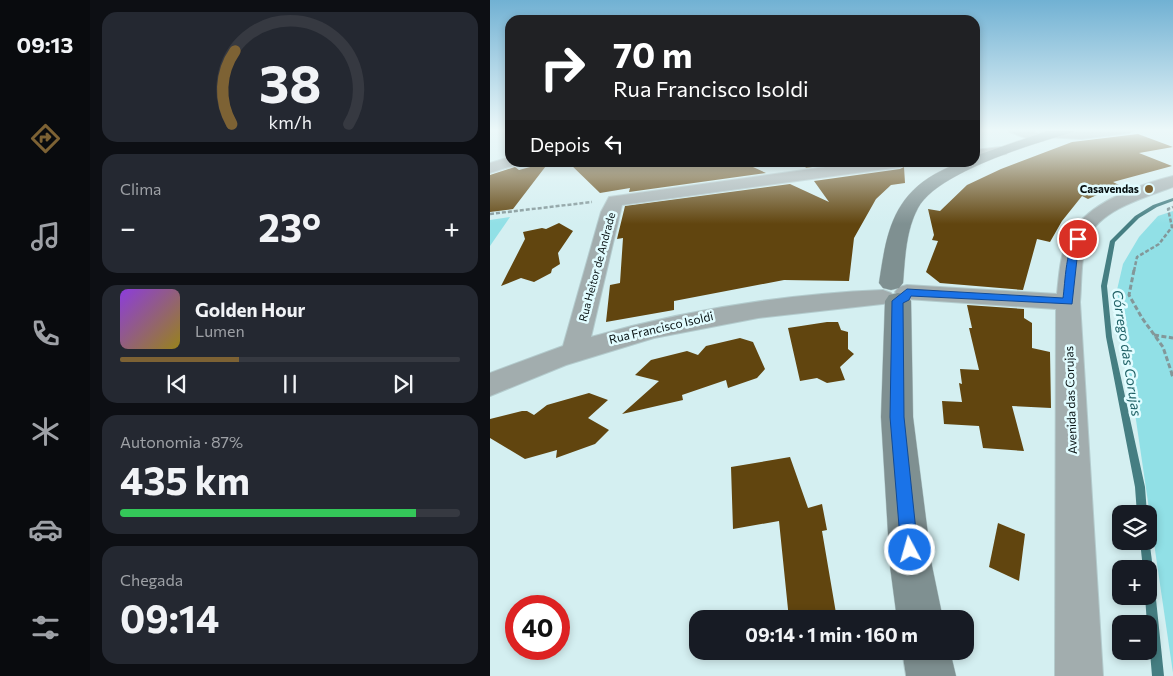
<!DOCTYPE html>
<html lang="pt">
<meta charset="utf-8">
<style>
:root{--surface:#171b24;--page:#242831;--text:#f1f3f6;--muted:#9ea1a6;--line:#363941;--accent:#7d6234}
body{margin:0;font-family:Commissioner,sans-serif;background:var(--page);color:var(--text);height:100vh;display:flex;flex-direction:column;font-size:19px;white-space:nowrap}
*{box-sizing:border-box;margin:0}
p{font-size:16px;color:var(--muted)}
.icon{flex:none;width:28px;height:28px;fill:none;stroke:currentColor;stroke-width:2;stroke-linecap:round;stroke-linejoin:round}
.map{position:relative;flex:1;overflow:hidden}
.side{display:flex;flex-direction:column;gap:12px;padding:12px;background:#0d0f14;width:400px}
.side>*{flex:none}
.banner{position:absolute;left:15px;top:15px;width:475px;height:152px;border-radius:15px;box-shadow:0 2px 8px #0003;background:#202124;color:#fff;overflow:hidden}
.controls{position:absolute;left:622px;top:505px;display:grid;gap:10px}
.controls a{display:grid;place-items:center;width:45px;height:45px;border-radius:10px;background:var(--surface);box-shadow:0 2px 8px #0003;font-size:25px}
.speed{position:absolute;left:15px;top:595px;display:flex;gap:10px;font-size:25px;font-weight:700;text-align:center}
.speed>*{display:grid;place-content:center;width:65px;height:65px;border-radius:50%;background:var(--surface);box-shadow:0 2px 8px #0003;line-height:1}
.speed .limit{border:8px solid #d22;background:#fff;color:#111}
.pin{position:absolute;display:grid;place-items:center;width:42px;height:42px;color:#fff;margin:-21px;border:2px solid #fff;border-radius:50%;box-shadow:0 1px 5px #0007}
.me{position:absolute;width:55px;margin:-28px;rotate:354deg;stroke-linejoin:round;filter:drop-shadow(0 0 4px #0008)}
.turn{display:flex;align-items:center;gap:18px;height:105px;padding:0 25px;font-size:22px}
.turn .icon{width:65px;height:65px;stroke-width:2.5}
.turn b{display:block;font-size:35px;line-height:42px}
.then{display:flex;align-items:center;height:48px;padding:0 25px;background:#0003;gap:10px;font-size:19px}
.big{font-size:38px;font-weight:700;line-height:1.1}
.side .tile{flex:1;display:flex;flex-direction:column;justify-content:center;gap:8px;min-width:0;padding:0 18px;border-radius:15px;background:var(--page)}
.side .dial{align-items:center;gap:0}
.dial svg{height:130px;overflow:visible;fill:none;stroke:var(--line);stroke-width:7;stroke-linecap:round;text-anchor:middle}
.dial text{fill:var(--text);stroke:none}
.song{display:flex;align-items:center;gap:15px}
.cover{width:60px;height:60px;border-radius:8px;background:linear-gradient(135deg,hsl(270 70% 55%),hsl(50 70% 35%))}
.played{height:5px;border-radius:2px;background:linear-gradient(90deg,var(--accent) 35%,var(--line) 35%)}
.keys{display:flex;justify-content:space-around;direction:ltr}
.heat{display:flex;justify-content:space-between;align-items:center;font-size:28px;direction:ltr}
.charge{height:8px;border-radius:4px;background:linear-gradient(90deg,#34c759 87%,var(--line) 0)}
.trip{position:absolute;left:199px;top:610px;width:285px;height:50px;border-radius:15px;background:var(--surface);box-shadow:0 2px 8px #0003;font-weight:700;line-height:50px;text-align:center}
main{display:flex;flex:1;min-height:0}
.tab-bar{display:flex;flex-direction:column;width:90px;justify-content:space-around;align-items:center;background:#090b0e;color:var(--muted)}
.tab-bar .icon{width:35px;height:35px}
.tab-bar .active{color:var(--accent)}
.tab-bar b{font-size:22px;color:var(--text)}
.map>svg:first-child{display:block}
.green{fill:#91e0e6}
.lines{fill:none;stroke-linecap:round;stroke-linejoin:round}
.stream{fill:#457e82;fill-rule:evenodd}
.building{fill:#61450f}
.street-casing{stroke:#b3cbcd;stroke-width:2}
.secondary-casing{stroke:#b3cbcd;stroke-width:1}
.path-far2{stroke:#839799;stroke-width:2.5;stroke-dasharray:4 2;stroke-linecap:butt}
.path-far1{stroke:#839799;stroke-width:3;stroke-dasharray:5 2.5;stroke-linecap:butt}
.path{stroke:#839799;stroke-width:4;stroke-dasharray:6 3;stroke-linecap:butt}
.street{fill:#a2adae;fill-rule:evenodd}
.secondary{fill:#7f9091;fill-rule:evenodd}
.route{fill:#1a73e8;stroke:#114b97}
.poi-dot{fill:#7d6234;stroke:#e1fcff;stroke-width:2}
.labels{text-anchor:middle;stroke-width:5;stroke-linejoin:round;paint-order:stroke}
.far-poi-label{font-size:11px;font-weight:bold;fill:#071011;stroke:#e1fcff;text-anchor:end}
.far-street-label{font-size:11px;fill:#071011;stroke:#e1fcff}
.street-label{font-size:12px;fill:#071011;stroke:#e1fcff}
.water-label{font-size:14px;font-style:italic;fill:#1f6065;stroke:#e1fcff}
</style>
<main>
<nav class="tab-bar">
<b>09:13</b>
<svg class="icon active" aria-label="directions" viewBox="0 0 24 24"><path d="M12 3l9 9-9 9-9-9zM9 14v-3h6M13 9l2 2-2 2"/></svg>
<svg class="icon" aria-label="music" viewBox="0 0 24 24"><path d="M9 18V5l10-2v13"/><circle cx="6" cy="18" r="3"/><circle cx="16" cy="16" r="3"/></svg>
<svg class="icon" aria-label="phone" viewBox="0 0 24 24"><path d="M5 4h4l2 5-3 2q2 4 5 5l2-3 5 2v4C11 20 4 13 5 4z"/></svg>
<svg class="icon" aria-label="climate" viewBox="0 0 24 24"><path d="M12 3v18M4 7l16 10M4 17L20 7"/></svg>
<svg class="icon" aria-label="car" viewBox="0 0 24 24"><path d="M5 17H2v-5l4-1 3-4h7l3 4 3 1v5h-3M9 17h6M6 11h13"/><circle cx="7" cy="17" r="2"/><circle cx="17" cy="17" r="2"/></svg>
<svg class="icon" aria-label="filters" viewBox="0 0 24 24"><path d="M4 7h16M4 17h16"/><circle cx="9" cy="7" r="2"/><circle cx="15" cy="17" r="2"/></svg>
</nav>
<section class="side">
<div class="tile dial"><svg viewBox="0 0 100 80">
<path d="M14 69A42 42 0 1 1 86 69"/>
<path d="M14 69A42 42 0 0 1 16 24" stroke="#7d6234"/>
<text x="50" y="56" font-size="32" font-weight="700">38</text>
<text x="50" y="72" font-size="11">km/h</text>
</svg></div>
<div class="tile"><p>Clima</p>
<div class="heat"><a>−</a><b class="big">23°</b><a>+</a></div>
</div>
<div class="tile">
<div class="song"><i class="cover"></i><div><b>Golden Hour</b><p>Lumen</p></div></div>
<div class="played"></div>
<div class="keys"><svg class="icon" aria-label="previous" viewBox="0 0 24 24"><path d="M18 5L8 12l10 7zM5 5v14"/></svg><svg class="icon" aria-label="pause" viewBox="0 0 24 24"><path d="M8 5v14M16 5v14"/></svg><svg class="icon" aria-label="next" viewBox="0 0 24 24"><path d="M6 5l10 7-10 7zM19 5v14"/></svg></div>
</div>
<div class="tile"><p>Autonomia · 87%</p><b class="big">435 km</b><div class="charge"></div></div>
<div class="tile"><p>Chegada</p><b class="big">09:14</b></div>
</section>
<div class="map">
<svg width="683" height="676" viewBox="0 0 683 676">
<rect width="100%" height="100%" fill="#d4eff1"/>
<!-- green -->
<g class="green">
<polygon points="683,211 683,673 627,290 633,264 649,237 668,216"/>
<polygon points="20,217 0,246 0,220"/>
</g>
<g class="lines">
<!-- stream -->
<g class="stream">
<polygon points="683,198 683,201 667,207 649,218 625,242 617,286 622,337 655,487 657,514 647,514 645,487 616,337 611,286 620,241 645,216 663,205"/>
<polygon points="659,538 663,569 662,573 659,574 659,569 653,569 650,541 659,541"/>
<polygon points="659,575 663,576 664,580 674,676 662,676 659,640 659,624 657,624 655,596 659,596"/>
</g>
</g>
<!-- building -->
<g class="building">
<polygon points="648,134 683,147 649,153 682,166 623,182 629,185 598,199 592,196 572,221 560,242 547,239 533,290 450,283 436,272 448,241 442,240 444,235 438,209 450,211 477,185 511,169 582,142"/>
<polygon points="59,162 23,209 0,212 0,175 25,167 29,170"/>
<polygon points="78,162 252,162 276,173 139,192 140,188 110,193"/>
<polygon points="312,162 355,162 316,168"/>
<polygon points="414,167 415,183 401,185 386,199 364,238 359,281 294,280 184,301 184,310 116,322 120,285 130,283 133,238 127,239 135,206 300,184 339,202 324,181 410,169"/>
<polygon points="69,223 83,231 68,253 70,264 62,269 61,273 44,282 31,278 11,286 35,239 33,232 52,228 56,229"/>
<polygon points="477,305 534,309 534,318 542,323 542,348 560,352 561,408 522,406 534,451 493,448 489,426 454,424 452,401 472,402 469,383 472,384 470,369 489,370 479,328 482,328"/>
<polygon points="337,322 348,322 351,330 358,332 358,349 364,354 350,367 355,380 337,383 327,378 310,381 298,328"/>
<polygon points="250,338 263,342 275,369 267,378 238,388 236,380 192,395 193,400 132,414 169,381 145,375 161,360 197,351 208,355 216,346"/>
<polygon points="99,393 118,400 98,418 119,430 105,444 66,458 67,450 35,459 0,438 0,419 32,411 37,411 44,415 57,405"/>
<polygon points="300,457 318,508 332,504 337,530 332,531 347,619 299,619 289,521 243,529 241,467"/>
<polygon points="508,523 535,534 529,581 499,567"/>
</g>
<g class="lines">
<!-- street casing -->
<g class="street-casing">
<g id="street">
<polygon points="518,129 537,129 550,134 551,130 555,129 592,131 646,129 639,133 592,139 554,137 553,141 543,141 520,132"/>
<polygon points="511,147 516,148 518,151 516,154 485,158 485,150"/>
<polygon points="20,157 20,162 27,162 25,165 0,173 0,163"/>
<path d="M372,162H417L410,167L132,205L101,337C196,310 295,294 393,290L401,293L405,298L401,303L268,318L164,338L76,365L0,396V373L73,346L111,212L119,197Z"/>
<path d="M683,176V187C657,197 611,209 599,237C590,257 592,281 590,302L613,676H565L566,309L417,299L409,297L405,292L409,287L417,285L567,294C569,275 570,254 579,237C596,203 648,185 683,176Z"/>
</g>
</g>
<!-- secondary casing -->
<g class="secondary-casing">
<g id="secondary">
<path d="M563,129H586L584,132C545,143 447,172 428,208C416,230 415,258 413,283L409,288L401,290L393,288L389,283C396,237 401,199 445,174C460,166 468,162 485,162V156Z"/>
<polygon points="408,293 417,295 421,301 423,417 442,566 453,619 407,619 400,566 391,417 395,301 399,295"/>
<polygon points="412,651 460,651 466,676 416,676"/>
</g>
</g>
<!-- path-far2 -->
<g class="path-far2">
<polyline points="0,214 102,202"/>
<polyline points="644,271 647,257 669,244 682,227 678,209 683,207"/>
</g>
<!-- path-far1 -->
<g class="path-far1">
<polyline points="644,270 639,295 652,318 673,347 682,374"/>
<polyline points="664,335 683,338"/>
</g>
<!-- path -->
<polyline class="path" points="682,373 683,376"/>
<!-- street -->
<use href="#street" class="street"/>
<!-- secondary -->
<use href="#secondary" class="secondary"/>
</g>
<!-- sky -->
<linearGradient id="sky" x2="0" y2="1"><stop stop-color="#71b1d3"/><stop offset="0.58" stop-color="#ecf8f9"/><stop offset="1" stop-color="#ecf8f9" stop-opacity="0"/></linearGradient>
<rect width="683" height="224" fill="url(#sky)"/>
<!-- route -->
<path class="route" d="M588,237L593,239L588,250L582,304L421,296L419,300L413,303L414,417L428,550L426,556L420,559L414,556L411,550L400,417L402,301L417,289L573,298C575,285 576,242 588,237Z"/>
<!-- markers -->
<circle class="poi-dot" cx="659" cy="189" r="5"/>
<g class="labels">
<!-- far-poi labels -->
<g class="far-poi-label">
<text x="649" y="193">Casavendas</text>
</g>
<!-- far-street labels -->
<g class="far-street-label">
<text transform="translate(107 267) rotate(-75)" y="4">Rua Heitor de Andrade</text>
</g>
<!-- street labels -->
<g class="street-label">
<text transform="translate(171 328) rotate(-13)" y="4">Rua Francisco Isoldi</text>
<text transform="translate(581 400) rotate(-92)" y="4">Avenida das Corujas</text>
</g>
<!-- water labels -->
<g class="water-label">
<text transform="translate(637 353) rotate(81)" y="5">Córrego das Corujas</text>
</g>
</g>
</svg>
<div class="controls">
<a><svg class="icon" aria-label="layers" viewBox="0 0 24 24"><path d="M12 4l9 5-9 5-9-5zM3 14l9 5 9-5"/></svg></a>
<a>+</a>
<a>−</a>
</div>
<div class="speed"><div class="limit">40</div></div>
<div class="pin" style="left:588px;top:239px;background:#d93025"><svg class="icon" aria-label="arrive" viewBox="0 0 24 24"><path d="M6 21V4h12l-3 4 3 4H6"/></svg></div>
<svg class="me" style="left:420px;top:550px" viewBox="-20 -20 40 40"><circle r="17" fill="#1a73e8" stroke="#fff" stroke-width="3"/><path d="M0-11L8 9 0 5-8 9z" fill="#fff"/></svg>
<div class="trip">09:14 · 1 min · 160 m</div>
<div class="banner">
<div class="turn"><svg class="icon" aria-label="right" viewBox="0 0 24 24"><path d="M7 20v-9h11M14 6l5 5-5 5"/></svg><div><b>70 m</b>Rua Francisco Isoldi</div></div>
<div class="then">Depois<svg class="icon" aria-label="left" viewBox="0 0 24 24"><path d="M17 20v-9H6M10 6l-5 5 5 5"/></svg></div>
</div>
</div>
</main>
